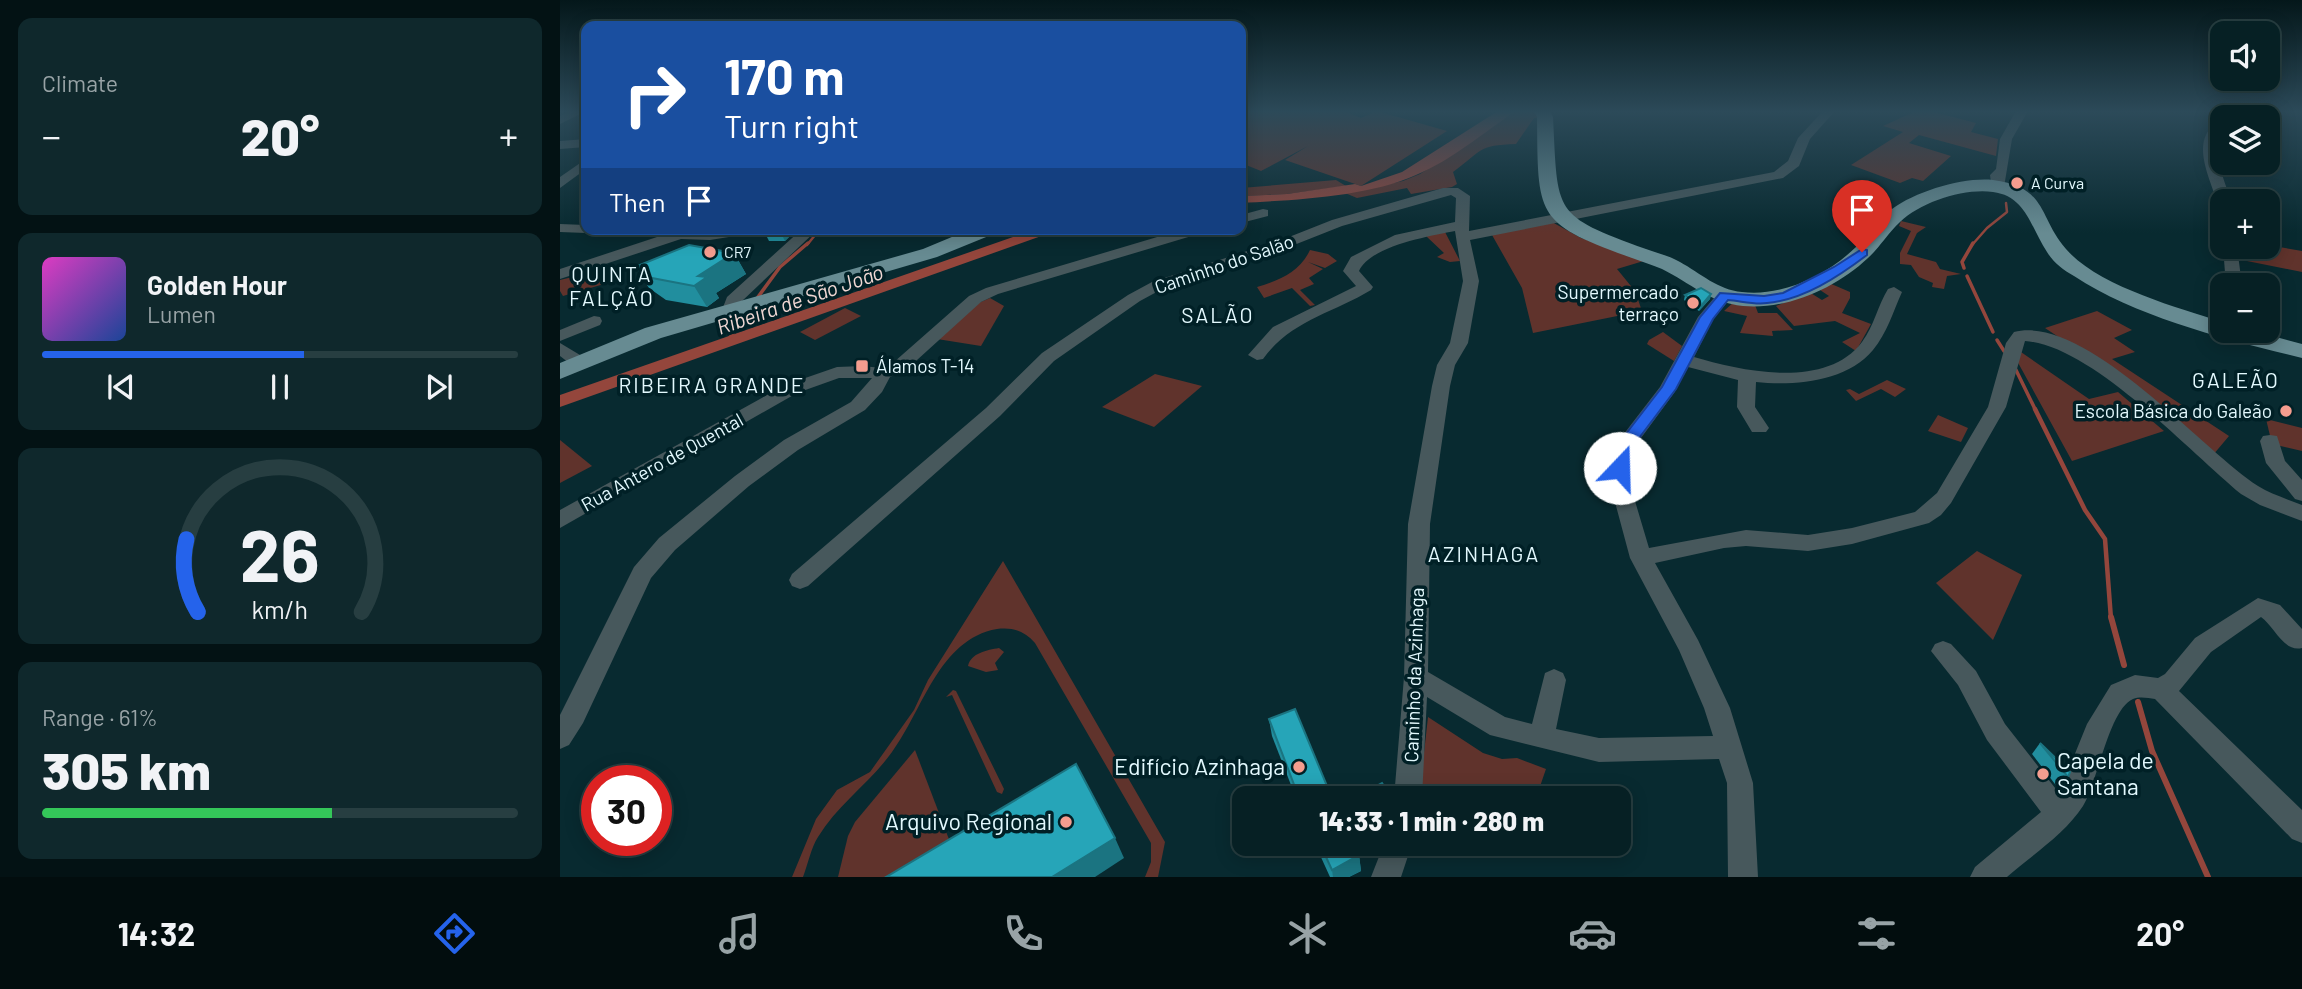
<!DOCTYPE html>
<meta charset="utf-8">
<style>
:root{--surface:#062024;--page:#0f282c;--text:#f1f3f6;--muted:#98a3a6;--line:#273e41;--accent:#2563eb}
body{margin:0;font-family:Barlow,sans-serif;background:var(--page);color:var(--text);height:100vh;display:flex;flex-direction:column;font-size:26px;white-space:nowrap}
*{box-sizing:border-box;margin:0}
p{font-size:23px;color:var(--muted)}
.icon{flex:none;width:38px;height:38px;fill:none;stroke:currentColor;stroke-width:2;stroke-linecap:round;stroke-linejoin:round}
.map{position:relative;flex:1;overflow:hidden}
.details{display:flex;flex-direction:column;gap:18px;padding:18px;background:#031214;width:560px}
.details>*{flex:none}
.top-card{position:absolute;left:21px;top:21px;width:665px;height:214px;border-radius:14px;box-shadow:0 4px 18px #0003,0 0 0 2px var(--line);background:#1a4fa0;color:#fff;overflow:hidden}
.buttons{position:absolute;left:1650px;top:21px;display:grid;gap:14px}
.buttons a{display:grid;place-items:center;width:70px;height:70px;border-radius:14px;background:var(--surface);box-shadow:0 4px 18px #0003,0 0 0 2px var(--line);font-size:35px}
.speed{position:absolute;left:21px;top:765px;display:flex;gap:14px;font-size:35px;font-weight:700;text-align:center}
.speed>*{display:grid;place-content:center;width:91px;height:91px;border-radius:50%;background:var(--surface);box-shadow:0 4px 18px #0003,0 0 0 2px var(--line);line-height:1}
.speed .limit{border:10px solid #d22;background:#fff;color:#111}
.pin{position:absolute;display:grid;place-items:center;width:60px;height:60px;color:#fff;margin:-72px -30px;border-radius:50% 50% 50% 0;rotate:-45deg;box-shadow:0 0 7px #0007}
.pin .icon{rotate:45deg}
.me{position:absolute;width:77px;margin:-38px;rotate:21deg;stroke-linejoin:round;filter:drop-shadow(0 0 5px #0008)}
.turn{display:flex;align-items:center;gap:24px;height:147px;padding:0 28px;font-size:32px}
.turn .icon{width:91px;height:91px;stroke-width:2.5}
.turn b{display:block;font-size:49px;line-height:60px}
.then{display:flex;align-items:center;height:66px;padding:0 28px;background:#0003;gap:14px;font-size:26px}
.big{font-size:52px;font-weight:800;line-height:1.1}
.details .widget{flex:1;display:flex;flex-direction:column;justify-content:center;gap:10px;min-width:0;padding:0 24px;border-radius:14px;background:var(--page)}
.details .dial{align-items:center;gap:0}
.dial svg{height:182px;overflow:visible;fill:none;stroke:var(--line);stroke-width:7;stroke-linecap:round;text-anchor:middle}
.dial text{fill:var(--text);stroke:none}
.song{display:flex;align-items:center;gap:21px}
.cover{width:84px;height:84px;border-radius:10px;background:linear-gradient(135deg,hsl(310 70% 55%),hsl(220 70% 35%))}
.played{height:7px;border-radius:4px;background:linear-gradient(90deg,var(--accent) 55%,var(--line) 55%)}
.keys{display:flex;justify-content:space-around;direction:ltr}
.heat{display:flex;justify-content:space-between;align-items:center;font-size:38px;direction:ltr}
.charge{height:10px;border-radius:5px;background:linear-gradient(90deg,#34c759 61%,var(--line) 0)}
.trip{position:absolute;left:672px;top:786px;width:399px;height:70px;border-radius:14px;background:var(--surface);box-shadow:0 4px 18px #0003,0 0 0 2px var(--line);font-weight:800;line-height:70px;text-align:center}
.menu{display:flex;height:112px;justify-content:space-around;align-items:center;background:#020d0e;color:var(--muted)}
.menu .icon{width:49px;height:49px}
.menu .active{color:var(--accent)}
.menu b{font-size:32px;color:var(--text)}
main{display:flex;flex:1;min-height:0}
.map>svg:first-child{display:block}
.green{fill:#60332c}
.water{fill:#94463c}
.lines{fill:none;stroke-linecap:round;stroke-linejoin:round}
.stream-far3{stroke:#94463c;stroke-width:2.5}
.stream-far2{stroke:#94463c;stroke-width:3.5}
.stream-far1{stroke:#94463c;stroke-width:4.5}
.stream{stroke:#94463c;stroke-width:6}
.minor{fill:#47585c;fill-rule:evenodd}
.major{fill:#678b92;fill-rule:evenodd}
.wall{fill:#218e9e}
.shaded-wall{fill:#1b7481}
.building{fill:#26a5b8;stroke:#1b7481;stroke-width:2}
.route{fill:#2563eb;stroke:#184099;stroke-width:2}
.poi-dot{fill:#f59d8f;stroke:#002026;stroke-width:2.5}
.labels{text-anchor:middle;stroke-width:7;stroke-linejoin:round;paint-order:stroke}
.far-poi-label{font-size:16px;fill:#e3f9fe;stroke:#002026;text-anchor:start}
.street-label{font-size:19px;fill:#e3f9fe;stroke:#002026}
.poi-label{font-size:19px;fill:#e3f9fe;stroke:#002026;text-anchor:end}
.neighbourhood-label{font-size:21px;letter-spacing:2px;fill:#e3f9fe;stroke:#002026}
.water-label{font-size:21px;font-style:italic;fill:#f0d8d4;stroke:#002026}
.near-poi-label{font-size:23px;fill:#e3f9fe;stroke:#002026;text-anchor:end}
</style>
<main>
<section class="details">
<div class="widget"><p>Climate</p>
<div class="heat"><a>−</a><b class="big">20°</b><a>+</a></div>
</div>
<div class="widget">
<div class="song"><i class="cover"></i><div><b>Golden Hour</b><p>Lumen</p></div></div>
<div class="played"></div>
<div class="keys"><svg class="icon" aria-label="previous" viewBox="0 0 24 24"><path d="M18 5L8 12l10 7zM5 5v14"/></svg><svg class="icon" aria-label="pause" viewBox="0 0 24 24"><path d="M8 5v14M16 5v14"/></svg><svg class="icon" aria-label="next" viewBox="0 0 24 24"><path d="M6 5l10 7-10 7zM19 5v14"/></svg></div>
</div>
<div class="widget dial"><svg viewBox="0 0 100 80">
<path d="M14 69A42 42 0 1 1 86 69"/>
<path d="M14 69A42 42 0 0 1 9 37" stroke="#2563eb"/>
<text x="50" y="56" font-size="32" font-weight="700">26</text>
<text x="50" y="72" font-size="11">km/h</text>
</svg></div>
<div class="widget"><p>Range · 61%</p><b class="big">305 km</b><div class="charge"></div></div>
</section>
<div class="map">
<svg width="1742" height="877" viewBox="0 0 1742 877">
<rect width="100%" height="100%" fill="#082a30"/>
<!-- green -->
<g class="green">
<polygon points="686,111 789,111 787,112 801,118 817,111 887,131 801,186 725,160 748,146 701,171 681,163 681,113"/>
<path d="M956,111H977L980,118H974L956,144C917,145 922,151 893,172L897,184L892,187L851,194L847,188L797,198L785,193L843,181L860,174Z"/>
<polygon points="1356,111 1370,111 1416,123 1411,132 1438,139 1436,156 1359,135 1349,143 1391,156 1363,181 1352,178 1340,183 1291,165 1343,132 1323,126"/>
<polygon points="776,180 786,186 727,194 681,196 681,188"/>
<polygon points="1341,221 1366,227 1357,233 1347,254 1376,262 1380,269 1401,274 1387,276 1384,289 1372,287 1373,283 1359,277 1351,265 1340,264 1340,253 1351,231 1339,226"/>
<polygon points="992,222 1021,238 1087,260 1057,269 1075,291 1082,311 973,333 962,288 932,235"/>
<polygon points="885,232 900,261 890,262 877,257 884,253 866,236"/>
<polygon points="1708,245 1742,251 1742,272 1677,259 1676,247"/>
<path d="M750,250L768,254L777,261L765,268L748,262L763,269L749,278L754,284L740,290L755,305L750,306L732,288L704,298L697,287C718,281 740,272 750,250Z"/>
<polygon points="33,272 44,284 3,296 0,291 0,280"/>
<polygon points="1269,283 1290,292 1290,298 1282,313 1311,324 1296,351 1282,342 1300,333 1275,321 1234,326 1216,306 1249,292 1262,300 1269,296 1257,288"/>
<polygon points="430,298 444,306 421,346 377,339 409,307"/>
<polygon points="1176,300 1195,305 1198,313 1217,313 1233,330 1212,331 1213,336 1180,333 1187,316 1164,311"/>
<polygon points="285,308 301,316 255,340 240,332"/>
<polygon points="1537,311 1572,330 1554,338 1575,352 1552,359 1669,436 1653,455 1536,362 1485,328"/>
<polygon points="1103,332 1122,346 1114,361 1087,344 1089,340"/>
<polygon points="1458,350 1529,399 1558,392 1604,431 1512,461 1456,359"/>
<polygon points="595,374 642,386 594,427 542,407"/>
<polygon points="1327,380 1346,389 1335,397 1321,389 1296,401 1286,390 1290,389 1299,394"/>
<polygon points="1378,415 1408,428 1401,442 1368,431"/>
<polygon points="1706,419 1742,428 1742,451 1712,444"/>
<polygon points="0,440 32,466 0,483"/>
<polygon points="1417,551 1462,575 1433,640 1376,583"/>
<path d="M443,561L605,842L598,877H585L591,862V843L475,643C464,631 453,627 437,629C379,639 363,710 332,752C310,783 278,804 258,837C251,848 248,864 243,877H232L256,819L277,790L310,772L354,710L368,680Z"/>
<path d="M439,648L444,652L435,663L438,670L426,672L408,666C411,653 427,650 439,648Z"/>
<polygon points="393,690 396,691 444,789 442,794 437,792 392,695 386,697"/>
<polygon points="868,717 923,753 942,759 957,758 986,769 976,798 859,798"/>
<polygon points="355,750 390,842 333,877 278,877 288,836 295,822"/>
</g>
<!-- water -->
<g class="water">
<path d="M938,111H956C924,132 892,160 856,175C807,197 735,200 681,203V196L727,194L795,184L801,186L842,172Z"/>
<polygon points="476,229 501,229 0,407 0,395"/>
</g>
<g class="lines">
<!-- stream-far3 -->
<g class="stream-far3">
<polyline points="247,245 260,229"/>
<polyline points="1412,245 1427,228 1447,212 1446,203"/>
</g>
<!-- stream-far2 -->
<g class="stream-far2">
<polyline points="1404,268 1402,262 1413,243"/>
<polyline points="1407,276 1433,332"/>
<polyline points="198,297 220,267 248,243"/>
<polyline points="170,337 189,310"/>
<polyline points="1437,340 1444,351"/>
<polyline points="1455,368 1476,411"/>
</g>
<!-- stream-far1 -->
<polyline class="stream-far1" points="1475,409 1525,510 1545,539 1551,619"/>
<!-- stream -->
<g class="stream">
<polyline points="1551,617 1564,665"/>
<polyline points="1578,702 1592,751 1648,877"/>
</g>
<!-- minor -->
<g class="minor">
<polygon points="11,111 26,111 0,124 0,116"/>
<path d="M1263,111H1275L1250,139L1239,166L1223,178L910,240L919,281L908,343L895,365L890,386L870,524L868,672L945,717L972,724L985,673L994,669L1003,673L1006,680L996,729L1039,738L1153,736L1144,708L1119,650L1070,558L1052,491L1050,468L1053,448L1100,387L1138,317L1159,292L1165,290L1173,295L1153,319L1134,357C1181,371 1266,390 1302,342C1314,326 1318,305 1328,289L1334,287L1342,292C1333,312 1327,333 1313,350C1287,382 1233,386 1196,382L1195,407L1209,428L1206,432H1192L1177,407L1178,380L1128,367L1114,393L1073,449L1070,468L1072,491L1089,548L1186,530L1248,535L1292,528L1355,512L1377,493L1428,407L1446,343L1454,332C1526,314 1640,448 1698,486C1711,494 1727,499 1742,505V521L1700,505L1681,494C1629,451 1531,345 1465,341L1446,407L1391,503L1381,515L1369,523L1292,544L1248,551L1186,546L1164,548L1095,563L1138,640L1170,708L1193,783L1198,877H1168L1167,783L1159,759L1039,762L930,735L867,697L862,798H834L844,677L848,524L872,386L877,365L890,343L903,281L895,231C870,236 810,246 799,271L813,287L811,290C773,313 730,321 703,359L697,360L688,355L713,327L796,286L783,271L791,257L835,235L895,222L896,198L891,195L782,226L734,245L604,288L580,301L494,361L440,416L248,586L240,589L232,586L229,580L232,574L426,408L482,353L568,295L592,282L724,239L772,220L883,188H898L910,196L909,231L1214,172L1228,161L1238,138Z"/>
<polygon points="1456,111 1468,111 1452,139 1444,187 1442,190 1432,190 1430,175 1436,169 1440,139"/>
<polygon points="1672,111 1685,111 1678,117 1665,117"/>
<path d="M1662,121V133L1655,154L1671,201H1662V205L1657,201C1650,178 1627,135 1662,121Z"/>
<polygon points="26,139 26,147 0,149 0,141"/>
<polygon points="26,159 26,169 0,188 0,177"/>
<polygon points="703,209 708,210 708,216 681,223 681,215"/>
<polygon points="0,224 26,225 26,229 150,232 201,229 194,233 150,240 121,239 0,279 0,269 97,237 39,233 32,230 26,233 0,232"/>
<polygon points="242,229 258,229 181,302 176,313 164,313 162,310 167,297"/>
<polygon points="624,229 647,229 645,232 438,294 421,302 346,370 330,377 322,392 305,410 238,450 189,486 115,550 91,578 23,723 9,745 0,749 0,715 74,567 99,538 175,476 224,440 291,402 312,378 279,378 237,393 0,528 0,510 225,385 277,367 303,366 321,368 334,362 409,296 426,288"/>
<polygon points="1663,247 1677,247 1682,285 1666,285"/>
<polygon points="34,316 40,317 42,321 40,325 0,341 0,330"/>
<polygon points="0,343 25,358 28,362 25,366 13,366 0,356"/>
<polygon points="1710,435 1717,436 1725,461 1742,480 1742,501 1735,499 1706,463 1700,441 1703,436"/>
<path d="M1698,598L1720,605L1742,629V648C1724,653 1714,626 1701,617L1651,652L1619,691L1742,810V843L1732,839L1595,699C1588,698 1580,696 1573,699C1549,709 1537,784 1523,806C1505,834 1472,855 1447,877H1410L1415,867L1481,812L1427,740L1398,685L1371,651L1375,644L1383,641L1391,644L1416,671L1445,724L1499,793L1527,724L1551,685L1575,675L1598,678L1605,674L1635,638Z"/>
<polygon points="824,844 852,844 841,877 811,877"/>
</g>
<!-- major -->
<g class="major">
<path d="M974,111H990L993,117C998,214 992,215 1086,249C1097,253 1110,256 1120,262C1140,273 1158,290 1182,292C1223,297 1267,275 1296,247C1309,235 1318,219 1332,209C1357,191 1403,177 1433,180C1488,187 1478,217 1506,249C1538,286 1616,307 1662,322V331H1694L1742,344V358C1668,340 1578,318 1514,276C1503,270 1493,262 1487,252C1471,228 1466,196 1433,192C1404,188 1361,202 1340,222C1328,233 1320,247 1308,258C1276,288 1228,310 1183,306C1151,303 1130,283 1102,269C1093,265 1082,262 1072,258C975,223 978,217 977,117Z"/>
<polygon points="411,229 439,229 436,233 377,257 101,338 0,379 0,363 85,328 363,249"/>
</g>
</g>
<!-- wall -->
<g class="wall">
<polygon points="203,229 237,229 225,241 209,241"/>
<polygon points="174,253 186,274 156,293 159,298 147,307 106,300 89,288 75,267"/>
<polygon points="1151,294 1150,299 1139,311 1124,300 1125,295"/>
<polygon points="709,719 772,798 736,798 712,736"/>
<polygon points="1480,743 1508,777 1498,788 1472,754"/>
<polygon points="755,844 794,844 799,855 801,871 789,877 770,877"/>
</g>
<!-- shaded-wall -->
<g class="shaded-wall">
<polygon points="219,229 237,229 225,241"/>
<polygon points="174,253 186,274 156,293 159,298 147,307 134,286 138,276"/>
<polygon points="1151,294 1150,299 1139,311 1141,306"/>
<polygon points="555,838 564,858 535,877 492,877"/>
<polygon points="799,855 801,871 789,877 773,877 772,870"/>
</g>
<!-- building -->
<g class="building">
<polygon points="129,245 174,253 138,276 147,277 134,286 92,278 75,267"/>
<polygon points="1141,288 1151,294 1141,306 1125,295"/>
<polygon points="735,709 772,798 739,798 738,795 709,719"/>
<polygon points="1480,743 1510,772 1508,777"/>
<polygon points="516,764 555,838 492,877 326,877"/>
<polygon points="822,783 831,798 794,798"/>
<polygon points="760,844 794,844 799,855 772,870"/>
</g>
<!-- sky -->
<linearGradient id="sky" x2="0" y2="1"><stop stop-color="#04171a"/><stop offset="0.48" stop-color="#2c4a59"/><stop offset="1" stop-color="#2c4a59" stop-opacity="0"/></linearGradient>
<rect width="1742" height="233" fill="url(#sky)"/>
<!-- route -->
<path class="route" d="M1302,249L1307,250V255C1278,277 1243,300 1207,303C1195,305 1181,301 1168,300L1153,319L1116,389L1071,449L1066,472H1055L1052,468L1055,448L1102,387L1140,317L1160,293L1204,296L1223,293L1274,267Z"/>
<!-- markers -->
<g class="poi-dot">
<circle cx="1457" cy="183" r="7"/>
<circle cx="150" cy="252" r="7"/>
<circle cx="1133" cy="303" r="7"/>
<rect x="295" y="359" width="14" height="14" rx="3.5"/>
<circle cx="1726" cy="411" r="7"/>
<circle cx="739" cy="767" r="7"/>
<circle cx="1483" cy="774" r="7"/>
<circle cx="506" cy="822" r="7"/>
</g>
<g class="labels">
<!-- far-poi labels -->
<g class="far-poi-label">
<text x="1471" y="189">A Curva</text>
<text x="164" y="258">CR7</text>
</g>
<!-- street labels -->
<g class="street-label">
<text transform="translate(664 264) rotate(-19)" y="7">Caminho do Salão</text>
<text transform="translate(102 462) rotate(-29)" y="7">Rua Antero de Quental</text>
<text transform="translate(854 675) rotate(-88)" y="7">Caminho da Azinhaga</text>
</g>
<!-- poi labels -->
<g class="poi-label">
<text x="1119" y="299">Supermercado<tspan x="1119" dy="22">terraço</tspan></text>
<text x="316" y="373" text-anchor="start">Álamos T-14</text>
<text x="1712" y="418">Escola Básica do Galeão</text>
</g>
<!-- neighbourhood labels -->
<g class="neighbourhood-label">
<text x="52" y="282">QUINTA<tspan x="52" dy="24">FALÇÃO</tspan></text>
<text x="658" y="323">SALÃO</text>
<text x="1676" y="388">GALEÃO</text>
<text x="152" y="393">RIBEIRA GRANDE</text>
<text x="924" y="562">AZINHAGA</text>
</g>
<!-- water labels -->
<g class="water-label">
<text transform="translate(240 300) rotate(-19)" y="7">Ribeira de São João</text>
</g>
<!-- near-poi labels -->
<g class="near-poi-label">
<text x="1497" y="769" text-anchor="start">Capela de<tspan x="1497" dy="26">Santana</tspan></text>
<text x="725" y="775">Edifício Azinhaga</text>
<text x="492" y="830">Arquivo Regional</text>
</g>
</g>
</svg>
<div class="buttons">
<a><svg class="icon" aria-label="sound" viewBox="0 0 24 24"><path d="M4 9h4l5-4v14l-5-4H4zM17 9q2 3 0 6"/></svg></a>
<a><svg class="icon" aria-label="layers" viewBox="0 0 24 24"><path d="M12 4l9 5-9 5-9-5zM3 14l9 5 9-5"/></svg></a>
<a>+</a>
<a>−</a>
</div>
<div class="speed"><div class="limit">30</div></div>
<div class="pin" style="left:1302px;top:252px;background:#d93025"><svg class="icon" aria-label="arrive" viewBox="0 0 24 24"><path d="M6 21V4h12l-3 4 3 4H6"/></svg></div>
<svg class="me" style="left:1060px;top:468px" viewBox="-20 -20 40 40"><circle r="19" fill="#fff"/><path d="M0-13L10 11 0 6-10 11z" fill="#2563eb"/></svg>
<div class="trip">14:33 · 1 min · 280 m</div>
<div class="top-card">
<div class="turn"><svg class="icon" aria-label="right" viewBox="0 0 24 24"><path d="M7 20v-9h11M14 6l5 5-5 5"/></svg><div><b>170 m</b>Turn right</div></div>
<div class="then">Then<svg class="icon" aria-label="arrive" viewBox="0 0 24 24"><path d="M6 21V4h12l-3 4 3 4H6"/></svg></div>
</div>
</div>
</main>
<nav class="menu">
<b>14:32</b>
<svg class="icon active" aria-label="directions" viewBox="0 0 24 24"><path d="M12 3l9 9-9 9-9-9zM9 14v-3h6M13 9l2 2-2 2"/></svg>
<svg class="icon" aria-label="music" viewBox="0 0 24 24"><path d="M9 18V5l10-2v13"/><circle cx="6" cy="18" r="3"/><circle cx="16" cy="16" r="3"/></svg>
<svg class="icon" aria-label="phone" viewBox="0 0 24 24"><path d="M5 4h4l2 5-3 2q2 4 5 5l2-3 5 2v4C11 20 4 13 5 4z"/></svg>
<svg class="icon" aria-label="climate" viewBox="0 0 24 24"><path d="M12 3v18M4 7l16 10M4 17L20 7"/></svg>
<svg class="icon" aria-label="car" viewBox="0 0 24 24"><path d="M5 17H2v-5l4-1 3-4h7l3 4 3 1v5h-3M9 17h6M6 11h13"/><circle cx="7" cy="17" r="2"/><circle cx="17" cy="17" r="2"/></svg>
<svg class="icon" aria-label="filters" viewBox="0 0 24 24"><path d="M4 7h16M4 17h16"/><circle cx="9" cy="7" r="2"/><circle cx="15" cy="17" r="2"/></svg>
<b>20°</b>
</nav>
